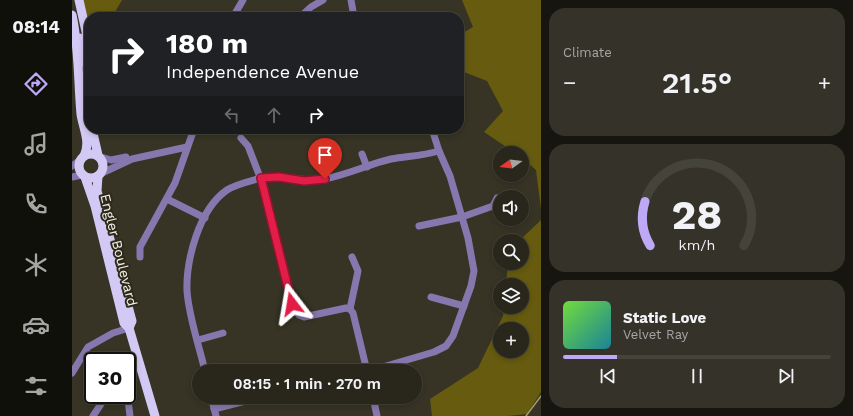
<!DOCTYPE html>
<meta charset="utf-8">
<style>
:root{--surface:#29271c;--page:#353329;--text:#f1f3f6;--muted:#a5a5a3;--line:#45443b;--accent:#bda9f5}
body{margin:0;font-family:"Work Sans",sans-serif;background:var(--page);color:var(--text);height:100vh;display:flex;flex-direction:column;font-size:15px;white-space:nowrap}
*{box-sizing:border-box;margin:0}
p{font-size:13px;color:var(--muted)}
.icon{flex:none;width:22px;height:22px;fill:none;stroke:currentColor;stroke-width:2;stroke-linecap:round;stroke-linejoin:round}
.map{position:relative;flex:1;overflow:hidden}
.drawer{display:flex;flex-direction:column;gap:8px;padding:8px;background:#17150f;width:312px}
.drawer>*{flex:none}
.guide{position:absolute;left:12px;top:12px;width:380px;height:122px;border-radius:16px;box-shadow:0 2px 6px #0003,0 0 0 1px var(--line);background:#202124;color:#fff;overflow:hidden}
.needle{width:26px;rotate:255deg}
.tools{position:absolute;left:421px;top:146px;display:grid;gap:8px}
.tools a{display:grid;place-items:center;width:36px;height:36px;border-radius:50%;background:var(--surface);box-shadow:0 2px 6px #0003,0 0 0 1px var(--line);font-size:20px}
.speed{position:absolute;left:12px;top:352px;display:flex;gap:8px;font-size:20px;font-weight:700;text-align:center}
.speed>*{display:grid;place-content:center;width:52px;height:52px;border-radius:50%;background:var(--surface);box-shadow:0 2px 6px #0003,0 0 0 1px var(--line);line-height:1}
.speed .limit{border:2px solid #111;border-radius:6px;background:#fff;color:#111}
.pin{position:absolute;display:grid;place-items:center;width:34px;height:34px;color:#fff;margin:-41px -17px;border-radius:50% 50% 50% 0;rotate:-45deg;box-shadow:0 0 4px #0007}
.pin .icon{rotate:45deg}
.me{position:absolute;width:44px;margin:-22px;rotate:346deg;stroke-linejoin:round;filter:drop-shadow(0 0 3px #0008)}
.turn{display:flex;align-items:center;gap:14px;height:84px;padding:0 16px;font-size:18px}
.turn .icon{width:52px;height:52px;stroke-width:2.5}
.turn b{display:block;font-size:28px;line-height:34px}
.lanes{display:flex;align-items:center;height:38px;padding:0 16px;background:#0003;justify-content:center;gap:20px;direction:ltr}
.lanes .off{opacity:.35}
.big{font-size:30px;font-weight:600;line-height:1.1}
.drawer .tile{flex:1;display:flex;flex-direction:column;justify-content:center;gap:6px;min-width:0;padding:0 14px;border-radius:16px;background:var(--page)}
.drawer .dial{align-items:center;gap:0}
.dial svg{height:104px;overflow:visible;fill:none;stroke:var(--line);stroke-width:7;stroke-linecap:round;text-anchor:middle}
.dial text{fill:var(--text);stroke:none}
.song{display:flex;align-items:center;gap:12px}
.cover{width:48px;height:48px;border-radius:6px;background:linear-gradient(135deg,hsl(100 70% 55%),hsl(190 70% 35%))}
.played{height:4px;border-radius:2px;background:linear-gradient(90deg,var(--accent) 20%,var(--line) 20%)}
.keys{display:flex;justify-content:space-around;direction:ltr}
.heat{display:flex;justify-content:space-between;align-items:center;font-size:22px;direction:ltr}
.trip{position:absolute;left:120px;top:364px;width:230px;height:40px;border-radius:20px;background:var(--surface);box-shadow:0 2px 6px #0003,0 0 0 1px var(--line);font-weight:600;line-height:40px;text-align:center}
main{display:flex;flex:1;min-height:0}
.tabs{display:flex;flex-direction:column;width:72px;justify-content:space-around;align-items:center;background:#10100b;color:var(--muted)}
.tabs .icon{width:28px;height:28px}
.tabs .on{color:var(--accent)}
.tabs b{font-size:18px;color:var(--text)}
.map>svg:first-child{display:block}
.green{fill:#665b0f;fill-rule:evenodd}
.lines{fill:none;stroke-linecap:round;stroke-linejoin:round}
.stream{stroke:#a59c65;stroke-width:1.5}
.minor{stroke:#8678ae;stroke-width:7}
.major{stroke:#d3c9f5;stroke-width:9}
.route-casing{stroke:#92132f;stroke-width:10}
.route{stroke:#e11d48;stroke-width:7}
.labels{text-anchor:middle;stroke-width:4;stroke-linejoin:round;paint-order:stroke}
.street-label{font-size:14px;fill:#f3f1e7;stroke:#2d2a1b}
</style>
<main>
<nav class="tabs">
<b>08:14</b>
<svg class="icon on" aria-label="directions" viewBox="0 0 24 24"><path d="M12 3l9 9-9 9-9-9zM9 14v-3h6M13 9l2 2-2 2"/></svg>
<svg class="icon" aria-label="music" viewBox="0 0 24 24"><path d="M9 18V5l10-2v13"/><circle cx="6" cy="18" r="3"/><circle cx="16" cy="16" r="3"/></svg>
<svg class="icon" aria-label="phone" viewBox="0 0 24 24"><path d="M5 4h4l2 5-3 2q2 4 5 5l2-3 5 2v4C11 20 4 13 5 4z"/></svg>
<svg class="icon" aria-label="climate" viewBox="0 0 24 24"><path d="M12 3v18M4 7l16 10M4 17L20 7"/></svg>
<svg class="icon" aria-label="car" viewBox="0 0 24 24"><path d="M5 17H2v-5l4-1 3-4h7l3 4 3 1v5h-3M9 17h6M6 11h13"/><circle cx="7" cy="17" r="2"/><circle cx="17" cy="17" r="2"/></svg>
<svg class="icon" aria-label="filters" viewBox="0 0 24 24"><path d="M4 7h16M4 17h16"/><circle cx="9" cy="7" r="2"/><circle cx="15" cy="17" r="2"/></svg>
</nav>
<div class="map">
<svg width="469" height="416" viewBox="0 0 469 416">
<rect width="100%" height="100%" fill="#373425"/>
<!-- green -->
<g class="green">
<polygon points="10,0 50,0 40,17 17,17 17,21 15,21"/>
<polygon points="390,0 469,0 469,209 464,170 450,158 450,153 443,153 412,132 431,111 415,81 387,70 387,35 401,27"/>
<path d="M469,220V392L455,414L435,416H360L358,399L406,368L431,316L432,307H450V285H434L436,263H450V241H447ZM428,329H450V351H428Z"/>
</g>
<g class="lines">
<!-- stream -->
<polyline class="stream" points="454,416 469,396"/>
<!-- minor -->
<g class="minor">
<polyline points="279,0 282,17"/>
<polyline points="161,17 171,0"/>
<polyline points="228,17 239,7 251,0"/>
<polyline points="336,17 338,16"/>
<polyline points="169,138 176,146 191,185 223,310 227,315 232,317 274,308 278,309 281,313 295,371"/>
<polyline points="290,154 295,167"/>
<polyline points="29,157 39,160 54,157"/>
<polyline points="0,166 8,160"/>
<polyline points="28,174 60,159 115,147"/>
<polyline points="0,177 10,175"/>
<polyline points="95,199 133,218"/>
<polyline points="347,226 390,217 421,206 425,198"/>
<polyline points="68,257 68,247 103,183 122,129"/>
<polyline points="359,297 392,306"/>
<polyline points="278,309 286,271 280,257"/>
<polyline points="126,340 151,333"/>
<path d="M133,371C127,345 117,318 115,291C114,260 127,209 155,190C164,184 179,181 189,178C210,173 231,183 252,179C275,175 297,164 319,159C336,156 350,156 367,151"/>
<polyline points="297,371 362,352 374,346 381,336 399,286 402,271 396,238 378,176 367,151 360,129"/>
<polyline points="0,373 16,347 41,333 57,328"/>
<polyline points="53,395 56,400 58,416"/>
<polyline points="139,397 144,416"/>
<polyline points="301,397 305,416"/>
<polyline points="142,409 190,397"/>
<polyline points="21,416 35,395"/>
</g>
<!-- major -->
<g class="major">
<polyline points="7,0 17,45"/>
<path d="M0,15C7,47 6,80 9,114C11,128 19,142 12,156"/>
<polyline points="8,38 17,75"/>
<polyline points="20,129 26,155"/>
<circle cx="19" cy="166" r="12"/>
<polyline points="26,176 25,191 60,321 57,328"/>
<polyline points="13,177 23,206 52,323 57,328 83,416"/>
</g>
</g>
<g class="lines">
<!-- route casing -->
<g class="route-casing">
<polyline id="route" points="220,304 189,178 207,177 232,181 253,179"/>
</g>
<!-- route -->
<use href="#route" class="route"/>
</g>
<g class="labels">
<!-- street labels -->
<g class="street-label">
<text transform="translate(47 250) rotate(76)" y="5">Engler Boulevard</text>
</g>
</g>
</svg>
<div class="tools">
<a><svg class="needle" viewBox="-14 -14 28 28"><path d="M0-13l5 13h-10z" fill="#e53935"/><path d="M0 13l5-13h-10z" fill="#a5a5a3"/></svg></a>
<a><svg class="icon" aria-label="sound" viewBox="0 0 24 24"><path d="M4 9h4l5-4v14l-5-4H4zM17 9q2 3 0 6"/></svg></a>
<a><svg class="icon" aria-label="search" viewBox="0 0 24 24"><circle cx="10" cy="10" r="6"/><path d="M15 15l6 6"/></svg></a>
<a><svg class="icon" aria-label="layers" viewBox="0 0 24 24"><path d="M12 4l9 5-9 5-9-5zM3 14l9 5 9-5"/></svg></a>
<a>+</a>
</div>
<div class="speed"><div class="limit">30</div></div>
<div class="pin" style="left:253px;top:179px;background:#d93025"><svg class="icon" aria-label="arrive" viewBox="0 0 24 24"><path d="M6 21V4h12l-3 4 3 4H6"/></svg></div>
<svg class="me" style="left:220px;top:304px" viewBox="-20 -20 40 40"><path d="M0-17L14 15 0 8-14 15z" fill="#e11d48" stroke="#fff" stroke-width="4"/></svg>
<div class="trip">08:15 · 1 min · 270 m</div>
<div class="guide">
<div class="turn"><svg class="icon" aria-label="right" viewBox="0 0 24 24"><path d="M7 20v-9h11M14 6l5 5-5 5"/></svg><div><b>180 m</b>Independence Avenue</div></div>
<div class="lanes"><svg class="icon off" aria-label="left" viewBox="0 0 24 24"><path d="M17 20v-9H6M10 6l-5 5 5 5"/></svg><svg class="icon off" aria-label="ahead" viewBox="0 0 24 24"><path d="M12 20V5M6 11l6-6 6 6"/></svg><svg class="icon" aria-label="right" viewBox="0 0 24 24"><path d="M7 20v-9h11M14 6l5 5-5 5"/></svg></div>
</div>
</div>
<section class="drawer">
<div class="tile"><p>Climate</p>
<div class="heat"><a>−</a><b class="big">21.5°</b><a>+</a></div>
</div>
<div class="tile dial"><svg viewBox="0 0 100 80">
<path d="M14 69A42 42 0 1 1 86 69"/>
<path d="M14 69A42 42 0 0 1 10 35" stroke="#bda9f5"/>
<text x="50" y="56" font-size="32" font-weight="700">28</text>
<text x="50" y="72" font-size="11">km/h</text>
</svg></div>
<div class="tile">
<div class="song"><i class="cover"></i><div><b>Static Love</b><p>Velvet Ray</p></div></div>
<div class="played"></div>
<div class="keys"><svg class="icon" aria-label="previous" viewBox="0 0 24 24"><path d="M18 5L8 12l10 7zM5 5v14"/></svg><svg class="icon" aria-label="pause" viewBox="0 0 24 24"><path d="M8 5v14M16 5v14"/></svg><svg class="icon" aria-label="next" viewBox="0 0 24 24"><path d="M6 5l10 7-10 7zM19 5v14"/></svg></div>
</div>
</section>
</main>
